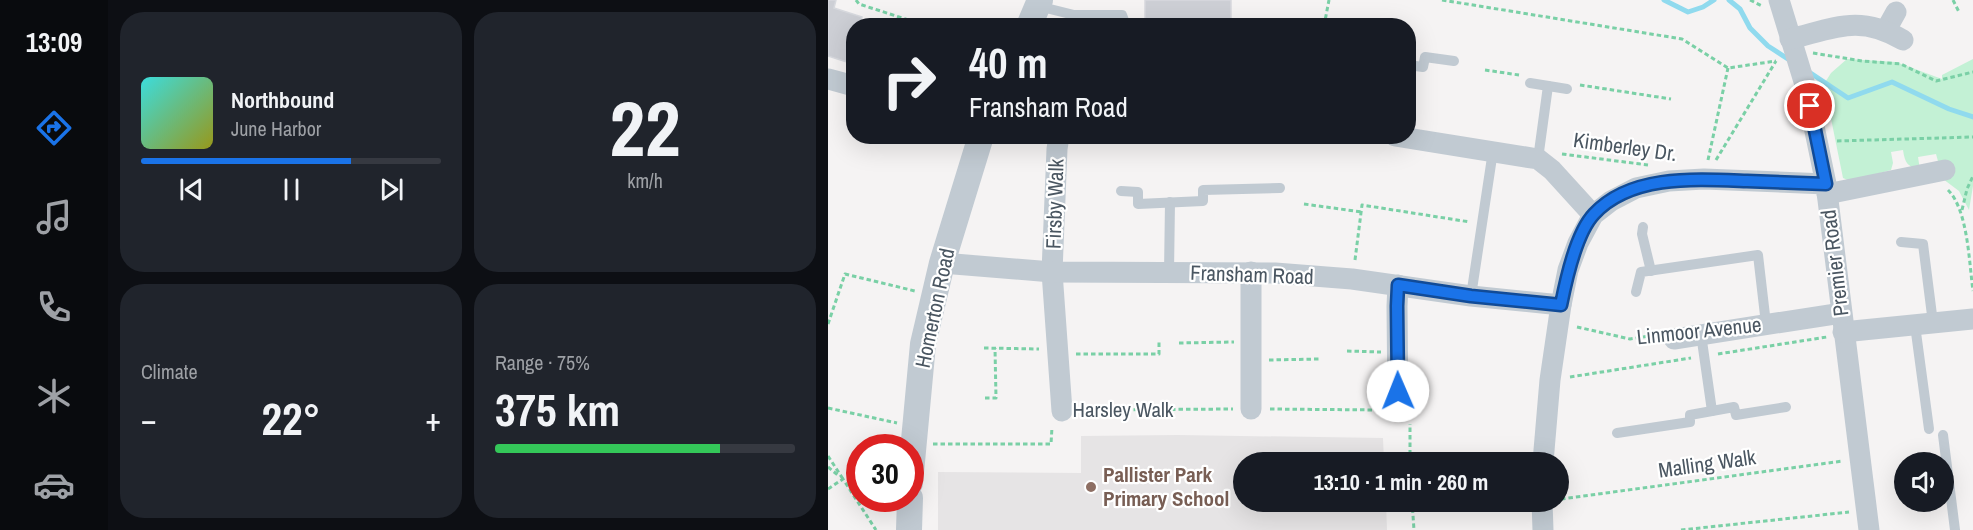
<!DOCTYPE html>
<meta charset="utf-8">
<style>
:root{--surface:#171b24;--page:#20242c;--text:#f1f3f6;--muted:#9ea1a6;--line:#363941;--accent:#1a73e8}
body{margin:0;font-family:"Archivo Narrow",sans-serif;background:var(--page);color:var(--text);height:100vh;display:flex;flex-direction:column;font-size:22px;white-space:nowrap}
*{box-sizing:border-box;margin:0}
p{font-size:20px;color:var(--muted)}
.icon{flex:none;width:33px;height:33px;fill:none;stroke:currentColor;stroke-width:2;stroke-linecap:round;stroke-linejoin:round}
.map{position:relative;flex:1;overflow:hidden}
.details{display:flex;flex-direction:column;gap:12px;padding:12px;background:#0d0f14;width:720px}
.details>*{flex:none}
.hud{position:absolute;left:18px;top:18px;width:570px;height:126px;border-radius:24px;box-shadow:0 6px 24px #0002;background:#171b24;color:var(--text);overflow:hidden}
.controls{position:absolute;left:1066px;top:452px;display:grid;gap:12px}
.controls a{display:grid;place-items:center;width:60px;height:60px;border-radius:50%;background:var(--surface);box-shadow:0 6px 24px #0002;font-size:30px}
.speed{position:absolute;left:18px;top:434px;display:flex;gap:12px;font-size:30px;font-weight:700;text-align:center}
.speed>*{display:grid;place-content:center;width:78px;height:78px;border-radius:50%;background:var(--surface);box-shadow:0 6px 24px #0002;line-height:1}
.speed .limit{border:9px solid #d22;background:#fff;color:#111}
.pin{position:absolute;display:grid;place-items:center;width:51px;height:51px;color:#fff;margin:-26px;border:3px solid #fff;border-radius:50%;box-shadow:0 2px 6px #0007}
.me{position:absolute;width:66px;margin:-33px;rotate:359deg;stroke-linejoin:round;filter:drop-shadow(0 0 4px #0008)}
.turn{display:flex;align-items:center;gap:21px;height:126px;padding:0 24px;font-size:27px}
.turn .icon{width:78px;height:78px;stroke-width:2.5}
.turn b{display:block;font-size:42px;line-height:51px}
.big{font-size:45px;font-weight:800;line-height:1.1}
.details .card{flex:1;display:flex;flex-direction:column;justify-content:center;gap:9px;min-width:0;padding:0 21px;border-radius:24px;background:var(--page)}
.details .dial{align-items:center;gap:0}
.dial b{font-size:78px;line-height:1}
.song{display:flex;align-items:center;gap:18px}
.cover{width:72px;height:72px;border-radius:9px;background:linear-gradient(135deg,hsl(180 70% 55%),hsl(60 70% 35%))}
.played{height:6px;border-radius:3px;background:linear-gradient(90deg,var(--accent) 70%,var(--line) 70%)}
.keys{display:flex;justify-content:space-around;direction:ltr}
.heat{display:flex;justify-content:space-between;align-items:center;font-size:33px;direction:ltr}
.charge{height:9px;border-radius:4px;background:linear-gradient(90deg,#34c759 75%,var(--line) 0)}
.details .tiles{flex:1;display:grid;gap:12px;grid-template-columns:repeat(2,1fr)}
.trip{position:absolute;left:405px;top:452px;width:336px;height:60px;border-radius:30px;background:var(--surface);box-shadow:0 6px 24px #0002;font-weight:800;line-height:60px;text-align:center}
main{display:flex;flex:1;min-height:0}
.menu{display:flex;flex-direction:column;width:108px;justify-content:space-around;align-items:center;background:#090b0e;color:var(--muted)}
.menu .icon{width:42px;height:42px}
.menu .selected{color:var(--accent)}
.menu b{font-size:27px;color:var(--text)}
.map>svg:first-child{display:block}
.education{fill:#e6e4e5}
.green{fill:#c3f1d5}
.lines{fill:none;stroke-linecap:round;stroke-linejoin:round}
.stream{stroke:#90daee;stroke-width:5}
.building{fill:#cdcfd5;stroke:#d7d9de;stroke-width:1.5}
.path{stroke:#7ad0a6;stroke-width:3;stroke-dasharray:4.5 3;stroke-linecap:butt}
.service{stroke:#c1cad2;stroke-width:10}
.minor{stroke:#c1cad2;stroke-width:21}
.tertiary{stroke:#c1cad2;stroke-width:26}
.route-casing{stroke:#114b97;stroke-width:15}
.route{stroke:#1a73e8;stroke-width:10}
.education-dot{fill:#8d6e63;stroke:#fff;stroke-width:2}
.labels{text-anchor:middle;stroke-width:4.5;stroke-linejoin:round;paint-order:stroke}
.street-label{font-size:21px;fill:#4a5661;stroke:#fff}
.education-label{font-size:21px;font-weight:bold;fill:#785e54;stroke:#fff;text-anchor:start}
</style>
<main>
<nav class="menu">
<b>13:09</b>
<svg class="icon selected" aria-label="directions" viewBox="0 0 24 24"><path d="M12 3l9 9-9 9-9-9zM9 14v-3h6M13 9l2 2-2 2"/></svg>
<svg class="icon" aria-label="music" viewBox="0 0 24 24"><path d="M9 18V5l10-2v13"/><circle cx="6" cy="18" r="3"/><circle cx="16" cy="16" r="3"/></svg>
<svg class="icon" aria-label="phone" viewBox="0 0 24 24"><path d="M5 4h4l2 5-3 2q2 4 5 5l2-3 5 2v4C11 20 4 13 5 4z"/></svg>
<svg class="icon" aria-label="climate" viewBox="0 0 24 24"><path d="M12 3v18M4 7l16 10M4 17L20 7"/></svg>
<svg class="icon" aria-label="car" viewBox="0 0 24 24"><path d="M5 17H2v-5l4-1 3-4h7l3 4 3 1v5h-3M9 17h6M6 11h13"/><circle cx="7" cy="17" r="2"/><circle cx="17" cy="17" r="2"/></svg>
</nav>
<section class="details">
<div class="tiles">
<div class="card">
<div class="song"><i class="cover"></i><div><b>Northbound</b><p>June Harbor</p></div></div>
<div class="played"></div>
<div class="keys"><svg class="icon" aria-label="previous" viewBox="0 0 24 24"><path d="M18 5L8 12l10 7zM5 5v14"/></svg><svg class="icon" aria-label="pause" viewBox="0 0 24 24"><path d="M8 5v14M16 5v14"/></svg><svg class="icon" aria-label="next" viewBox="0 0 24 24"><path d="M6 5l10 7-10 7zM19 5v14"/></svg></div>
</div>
<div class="card dial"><b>22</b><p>km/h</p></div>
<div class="card"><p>Climate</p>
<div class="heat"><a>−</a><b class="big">22°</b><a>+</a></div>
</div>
<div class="card"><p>Range · 75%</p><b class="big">375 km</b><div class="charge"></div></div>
</div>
</section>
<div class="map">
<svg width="1145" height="530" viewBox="0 0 1145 530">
<rect width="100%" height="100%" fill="#f5f3f3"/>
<!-- education -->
<polygon class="education" points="350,435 555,438 556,462 416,462 416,501 558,501 559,530 110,530 110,472 253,473 253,436"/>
<!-- green -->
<path class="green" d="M1019,59L1068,62L1114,79V75L1145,59V186L1141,210L1131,191L1115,179L1108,154L1090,157L1092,170C1079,166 1077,163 1075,150L1063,152L1065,163L1063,170L1022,181L1015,178L996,84L1003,73Z"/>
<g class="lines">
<!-- stream -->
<g class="stream">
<polyline points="836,0 860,12 875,7 886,0"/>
<polyline points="901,0 912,9 922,28 940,46 963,61"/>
<polyline points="981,72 1020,98 1064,82 1121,109 1145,117"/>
</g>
</g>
<!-- building -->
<g class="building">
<polygon points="0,0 8,0 6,8 34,17 32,26 26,26 26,49 22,63 0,56"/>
<polygon points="317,0 403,0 403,20 392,20 392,26 317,26"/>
</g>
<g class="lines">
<!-- path -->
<g class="path">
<polyline points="28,0 31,4 99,26"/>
<polyline points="614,0 854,39 900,68 948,61"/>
<polyline points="922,0 934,6"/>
<polyline points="1125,0 1131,12"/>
<polyline points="496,26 501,0"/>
<polyline points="985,53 1034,61 1073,64 1108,81 1145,72"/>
<polyline points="657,70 691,75"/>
<polyline points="752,85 843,99"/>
<polyline points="517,136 547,140 547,136"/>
<polyline points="1009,141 1145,137"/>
<polyline points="734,154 820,165"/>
<polyline points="880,160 900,68"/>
<polyline points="888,160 948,61"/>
<path d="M1120,190C1140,210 1141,262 1145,291"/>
<polyline points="476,204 534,212"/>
<polyline points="1134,210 1139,189 1145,176"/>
<polyline points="527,260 534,205 642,222"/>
<polyline points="0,324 17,274 87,291"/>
<polyline points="749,327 802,339 828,335"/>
<polyline points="351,343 406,342"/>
<polyline points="156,348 211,349"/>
<polyline points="519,351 553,352"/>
<polyline points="248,354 331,354 331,340"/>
<polyline points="890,354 999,337"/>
<polyline points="441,360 491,359"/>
<polyline points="742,377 863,358"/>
<polyline points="157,398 168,398 167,348"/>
<polyline points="0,408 69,423"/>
<polyline points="442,409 552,410"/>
<polyline points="253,410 405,409"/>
<polyline points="105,444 223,444 224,427"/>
<polyline points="0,456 15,479"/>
<polyline points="582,462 582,424"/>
<polyline points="0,467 11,476"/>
<polyline points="0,489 15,479 48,530"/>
<polyline points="733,499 1015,461"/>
<polyline points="584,501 586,530"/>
<polyline points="853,530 1021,512"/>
</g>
<!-- service -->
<g class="service">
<polyline points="210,6 246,15 294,15 298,26"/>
<polyline points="580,65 595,67 597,57 626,61"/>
<polyline points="702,83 739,89"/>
<polyline points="710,159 720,86"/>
<polyline points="293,191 310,192 310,204 375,201 375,190 452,188"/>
<polyline points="815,227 814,234 823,271"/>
<polyline points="1073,242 1095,244 1105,323"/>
<polyline points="341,273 342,202"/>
<polyline points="808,292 813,272 930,255 938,324"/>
<polyline points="643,296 665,151"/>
<polyline points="1087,325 1101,429"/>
<polyline points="873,334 884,411"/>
<polyline points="789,433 862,422 862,415 906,407 908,415 958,407"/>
<polyline points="1115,435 1127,530"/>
</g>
<!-- minor -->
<g class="minor">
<polyline points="951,0 978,88 998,184 1041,530"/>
<polyline points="1058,30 1068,12"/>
<path d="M962,39C1007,28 1031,14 1075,40"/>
<polyline points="0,79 26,86"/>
<polyline points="231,136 229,149 224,272 234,411"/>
<polyline points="567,136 710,159 724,170 765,215"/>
<polyline points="999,194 1117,170"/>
<polyline points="114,263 224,272 447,273 524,279 643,296 733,305"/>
<polyline points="423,272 423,409"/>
<polyline points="1015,332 1145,319"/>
<polyline points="846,339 1013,313"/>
<polyline points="570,410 569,306 570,285"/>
<polyline points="715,462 722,380 733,305 740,270 750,243 765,215 783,201 808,188 841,181 876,179 998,184"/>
<polyline points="714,501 715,530"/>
</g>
<!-- tertiary -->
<g class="tertiary">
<polyline points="201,26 212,0"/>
<polyline points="82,483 95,344 114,263 153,136"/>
<polyline points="81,530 82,498"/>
</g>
</g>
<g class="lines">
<!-- route casing -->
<g class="route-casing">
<path id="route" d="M570,391L569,306L570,285L643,296L733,305C738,280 748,233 766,214C803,174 869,179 919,181C945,182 971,183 998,184L982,106"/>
</g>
<!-- route -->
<use href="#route" class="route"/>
</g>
<!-- markers -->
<circle class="education-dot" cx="263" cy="487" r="6"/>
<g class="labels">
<!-- street labels -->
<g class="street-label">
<text transform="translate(797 147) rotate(8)" y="7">Kimberley Dr.</text>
<text transform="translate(227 204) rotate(-88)" y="7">Firsby Walk</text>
<text transform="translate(1007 263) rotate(-97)" y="7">Premier Road</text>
<text transform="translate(424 275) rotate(2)" y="7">Fransham Road</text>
<text transform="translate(107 308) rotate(-78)" y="7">Homerton Road</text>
<text transform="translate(871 331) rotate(-6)" y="7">Linmoor Avenue</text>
<text x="295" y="417">Harsley Walk</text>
<text transform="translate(879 464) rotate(-8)" y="7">Malling Walk</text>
</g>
<!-- education labels -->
<g class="education-label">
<text x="275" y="482">Pallister Park<tspan x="275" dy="24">Primary School</tspan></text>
</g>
</g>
</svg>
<div class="controls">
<a><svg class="icon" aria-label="sound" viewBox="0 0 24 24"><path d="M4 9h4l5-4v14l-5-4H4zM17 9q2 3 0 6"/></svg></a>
</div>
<div class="speed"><div class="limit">30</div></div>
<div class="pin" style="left:982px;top:106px;background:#d93025"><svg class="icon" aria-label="arrive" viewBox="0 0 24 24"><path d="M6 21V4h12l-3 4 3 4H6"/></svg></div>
<svg class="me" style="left:570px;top:391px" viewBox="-20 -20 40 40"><circle r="19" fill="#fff"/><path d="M0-13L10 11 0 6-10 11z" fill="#1a73e8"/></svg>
<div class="trip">13:10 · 1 min · 260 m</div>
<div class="hud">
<div class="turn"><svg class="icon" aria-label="right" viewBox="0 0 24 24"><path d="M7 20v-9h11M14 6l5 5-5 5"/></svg><div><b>40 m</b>Fransham Road</div></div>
</div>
</div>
</main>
